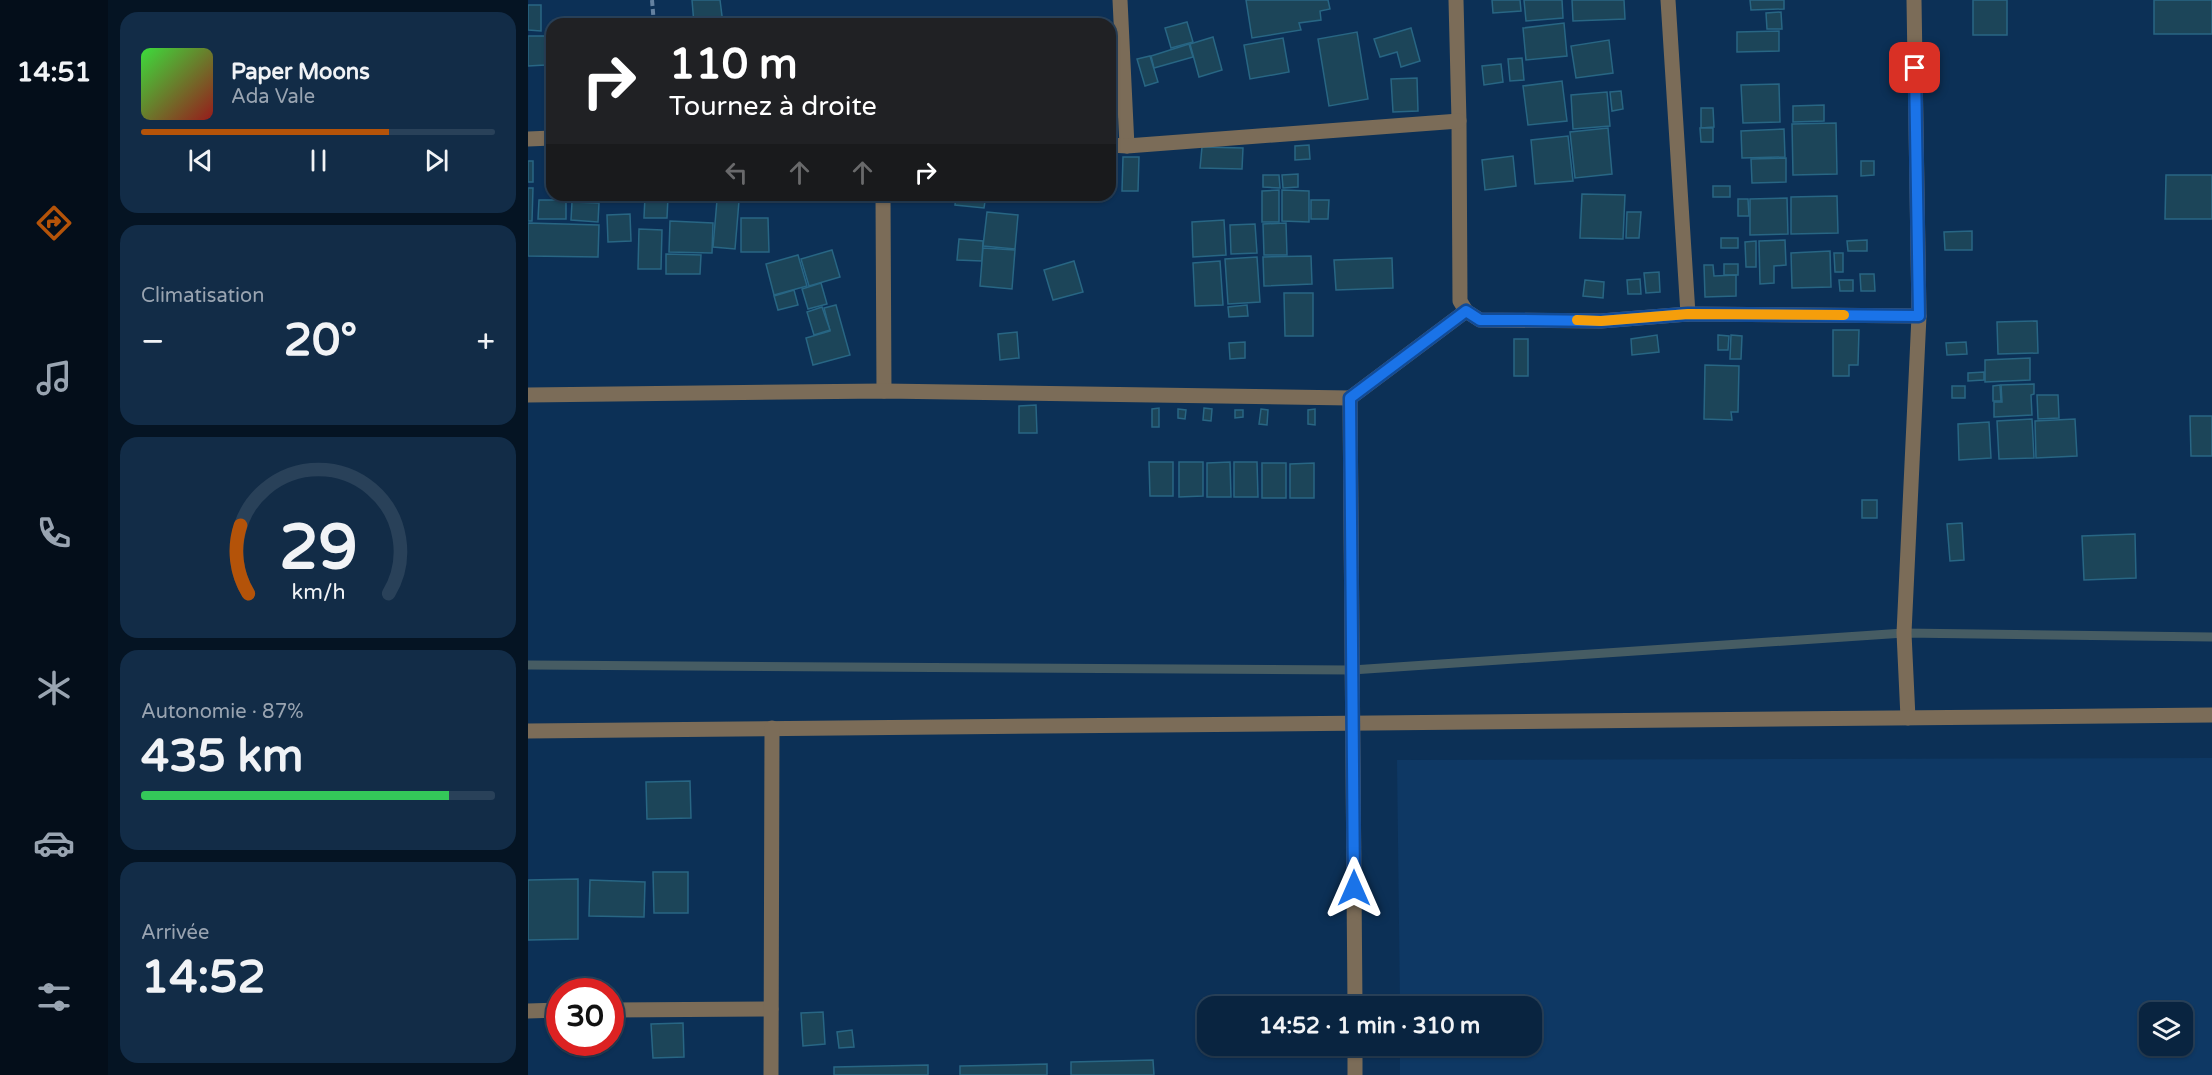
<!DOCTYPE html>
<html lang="fr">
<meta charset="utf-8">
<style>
:root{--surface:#092440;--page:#122c47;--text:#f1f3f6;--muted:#99a4b1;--line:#294159;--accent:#b45309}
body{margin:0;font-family:"Varela Round",sans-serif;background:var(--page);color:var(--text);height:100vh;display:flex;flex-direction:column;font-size:22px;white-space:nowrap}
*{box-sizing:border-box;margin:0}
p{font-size:20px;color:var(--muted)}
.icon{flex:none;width:33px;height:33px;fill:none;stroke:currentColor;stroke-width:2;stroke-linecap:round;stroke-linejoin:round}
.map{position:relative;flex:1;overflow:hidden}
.drawer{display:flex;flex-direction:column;gap:12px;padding:12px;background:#051423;width:420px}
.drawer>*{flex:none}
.top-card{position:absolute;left:18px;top:18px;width:570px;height:183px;border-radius:18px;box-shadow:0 2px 4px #0004,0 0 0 2px var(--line);background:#202124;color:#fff;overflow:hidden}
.tools{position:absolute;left:1611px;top:1002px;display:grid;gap:12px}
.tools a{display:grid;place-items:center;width:54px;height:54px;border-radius:12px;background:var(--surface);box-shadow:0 2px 4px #0004,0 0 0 2px var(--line);font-size:30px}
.speed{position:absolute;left:18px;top:978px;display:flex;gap:12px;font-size:30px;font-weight:700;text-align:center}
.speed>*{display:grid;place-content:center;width:78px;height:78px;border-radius:50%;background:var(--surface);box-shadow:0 2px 4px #0004,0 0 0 2px var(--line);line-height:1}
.speed .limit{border:9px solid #d22;background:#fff;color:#111}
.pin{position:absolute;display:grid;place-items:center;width:51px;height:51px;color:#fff;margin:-26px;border-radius:12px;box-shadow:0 3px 9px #0006}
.me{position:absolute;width:66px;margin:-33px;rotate:0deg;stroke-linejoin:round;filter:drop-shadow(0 0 4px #0008)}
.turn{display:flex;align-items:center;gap:21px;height:126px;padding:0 24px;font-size:27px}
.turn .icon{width:78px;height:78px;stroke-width:2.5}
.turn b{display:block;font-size:42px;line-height:51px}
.lanes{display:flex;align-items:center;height:57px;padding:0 24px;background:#0003;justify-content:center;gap:30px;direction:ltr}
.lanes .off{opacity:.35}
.big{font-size:45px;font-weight:700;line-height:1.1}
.drawer .card{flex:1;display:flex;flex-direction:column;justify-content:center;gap:9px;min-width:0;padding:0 21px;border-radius:18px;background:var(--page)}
.drawer .dial{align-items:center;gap:0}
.dial svg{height:156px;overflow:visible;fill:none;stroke:var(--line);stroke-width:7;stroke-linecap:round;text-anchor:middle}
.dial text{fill:var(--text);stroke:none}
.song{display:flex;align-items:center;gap:18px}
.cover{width:72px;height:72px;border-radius:9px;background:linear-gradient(135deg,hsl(120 70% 55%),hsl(0 70% 35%))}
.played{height:6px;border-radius:3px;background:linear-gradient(90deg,var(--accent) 70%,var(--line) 70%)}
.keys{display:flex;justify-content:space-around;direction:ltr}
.heat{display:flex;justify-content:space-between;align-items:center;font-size:33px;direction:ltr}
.charge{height:9px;border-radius:4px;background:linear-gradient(90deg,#34c759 87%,var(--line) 0)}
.trip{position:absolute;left:669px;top:996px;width:345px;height:60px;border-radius:18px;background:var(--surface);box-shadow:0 2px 4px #0004,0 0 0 2px var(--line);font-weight:700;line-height:60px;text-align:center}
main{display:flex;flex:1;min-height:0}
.menu{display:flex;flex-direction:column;width:108px;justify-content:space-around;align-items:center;background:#040e1a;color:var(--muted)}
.menu .icon{width:42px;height:42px}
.menu .on{color:var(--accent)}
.menu b{font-size:27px;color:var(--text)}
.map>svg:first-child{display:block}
.built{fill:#0e3864;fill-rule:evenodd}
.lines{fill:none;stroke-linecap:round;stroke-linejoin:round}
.stream{stroke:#465c63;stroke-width:9}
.building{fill:#1c4559;stroke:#286684;stroke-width:1.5}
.path{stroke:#6481a0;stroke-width:4;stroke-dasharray:6 3;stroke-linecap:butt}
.minor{stroke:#7b6c58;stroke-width:15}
.route-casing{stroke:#114b97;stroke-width:15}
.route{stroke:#1a73e8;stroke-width:10}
.slow{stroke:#f59e0b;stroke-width:10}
</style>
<main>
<nav class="menu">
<b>14:51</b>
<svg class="icon on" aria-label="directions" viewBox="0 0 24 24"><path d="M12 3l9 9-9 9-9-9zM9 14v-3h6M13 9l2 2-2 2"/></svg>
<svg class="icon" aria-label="music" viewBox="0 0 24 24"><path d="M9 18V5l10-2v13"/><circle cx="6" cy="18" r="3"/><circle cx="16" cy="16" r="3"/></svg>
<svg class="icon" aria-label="phone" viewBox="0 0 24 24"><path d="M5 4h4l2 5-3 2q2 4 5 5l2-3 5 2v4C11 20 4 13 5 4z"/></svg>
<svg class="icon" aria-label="climate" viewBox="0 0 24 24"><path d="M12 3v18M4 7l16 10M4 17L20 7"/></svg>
<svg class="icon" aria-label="car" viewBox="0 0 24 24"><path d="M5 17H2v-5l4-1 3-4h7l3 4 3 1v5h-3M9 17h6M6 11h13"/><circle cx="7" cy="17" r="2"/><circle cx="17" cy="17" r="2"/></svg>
<svg class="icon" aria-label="filters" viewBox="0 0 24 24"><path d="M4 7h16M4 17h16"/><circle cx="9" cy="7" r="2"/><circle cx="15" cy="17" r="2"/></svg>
</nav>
<section class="drawer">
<div class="card">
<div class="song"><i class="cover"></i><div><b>Paper Moons</b><p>Ada Vale</p></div></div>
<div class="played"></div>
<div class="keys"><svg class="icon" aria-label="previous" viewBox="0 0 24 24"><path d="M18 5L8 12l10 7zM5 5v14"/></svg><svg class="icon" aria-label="pause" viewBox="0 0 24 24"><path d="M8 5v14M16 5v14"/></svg><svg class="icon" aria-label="next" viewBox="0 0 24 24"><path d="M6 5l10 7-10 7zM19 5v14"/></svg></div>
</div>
<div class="card"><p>Climatisation</p>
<div class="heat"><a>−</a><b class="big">20°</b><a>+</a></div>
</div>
<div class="card dial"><svg viewBox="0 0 100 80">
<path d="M14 69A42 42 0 1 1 86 69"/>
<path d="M14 69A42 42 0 0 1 10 34" stroke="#b45309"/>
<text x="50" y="56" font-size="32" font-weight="700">29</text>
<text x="50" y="72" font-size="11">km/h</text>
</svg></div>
<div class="card"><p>Autonomie · 87%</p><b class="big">435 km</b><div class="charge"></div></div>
<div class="card"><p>Arrivée</p><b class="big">14:52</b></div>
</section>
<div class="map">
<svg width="1684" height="1075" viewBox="0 0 1684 1075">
<rect width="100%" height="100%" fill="#0c3056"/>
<!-- built -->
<path class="built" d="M1684,758V1075H872V1046H1004V1006H872L869,760ZM1622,1012H1654V1046H1622Z"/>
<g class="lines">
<!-- stream -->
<polyline class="stream" points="0,665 824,670 1376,633 1684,637"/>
</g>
<!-- building -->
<g class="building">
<polygon points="164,0 192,0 195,24 166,24"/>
<polygon points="718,0 800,0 802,9 792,11 793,20 771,23 773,30 724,38"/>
<polygon points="964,0 992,0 993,11 965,13"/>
<polygon points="996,0 1034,0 1035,18 998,21"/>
<polygon points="1044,0 1096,0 1097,19 1045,21"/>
<polygon points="1222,0 1256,0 1256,9 1223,10"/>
<rect x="1445" y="0" width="34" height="35"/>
<rect x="1626" y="0" width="58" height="34"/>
<polygon points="0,5 13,5 13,31 0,30"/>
<polygon points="1253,12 1254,29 1239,29 1238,13"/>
<polygon points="659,22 665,42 643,48 637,28"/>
<polygon points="1036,23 1039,56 998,60 995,28"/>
<polygon points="883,28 892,61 873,67 869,52 852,57 846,39"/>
<polygon points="1251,31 1251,51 1209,52 1209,32"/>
<polygon points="829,32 840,99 801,106 790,39"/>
<polygon points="0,36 17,36 17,65 0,66"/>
<polygon points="685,37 694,70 671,77 662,44"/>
<polygon points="755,38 761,72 722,79 716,45"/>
<polygon points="1081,40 1085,73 1048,78 1043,46"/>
<polygon points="661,44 665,57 626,68 623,56"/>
<polygon points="622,56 630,82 617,86 609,59"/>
<polygon points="994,58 996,80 982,81 980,59"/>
<polygon points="973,64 975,82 956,85 954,66"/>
<polygon points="889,78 890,111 865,112 863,79"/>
<polygon points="1034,81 1039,121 1000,125 995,86"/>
<polygon points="1251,84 1252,122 1215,123 1213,85"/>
<polygon points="582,90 590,117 582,119"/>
<polygon points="1093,91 1095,109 1084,111 1082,92"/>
<polygon points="1079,92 1082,126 1045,129 1043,95"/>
<polygon points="1296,105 1296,121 1265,122 1265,106"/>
<polygon points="1173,108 1185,108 1186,127 1173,128"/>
<polygon points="1308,123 1309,174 1265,175 1264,124"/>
<polygon points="1080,128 1084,174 1047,178 1042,132"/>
<polygon points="1172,128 1185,128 1185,142 1173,142"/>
<polygon points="1256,129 1257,157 1214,158 1213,131"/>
<polygon points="1040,136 1045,181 1007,184 1003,140"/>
<polygon points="781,145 782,159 767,160 767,146"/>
<polygon points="674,147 715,148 714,169 672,168"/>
<polygon points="985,156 988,186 957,190 954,160"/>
<polygon points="595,157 611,157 610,191 594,191"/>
<polygon points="1258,158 1258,182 1224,183 1223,159"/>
<rect x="0" y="161" width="5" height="21"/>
<polygon points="1333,161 1346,161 1346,175 1333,176"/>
<polygon points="770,174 770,187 755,188 754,175"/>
<polygon points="735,175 751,175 752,188 735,187"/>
<polygon points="1638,175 1684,175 1684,219 1637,219"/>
<rect x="1185" y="186" width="17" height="11"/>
<polygon points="0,188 5,188 4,221 0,221"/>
<polygon points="751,190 751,222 734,222 734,191"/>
<polygon points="754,190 781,191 781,222 754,221"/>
<polygon points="1054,194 1097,195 1095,239 1052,238"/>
<polygon points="428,195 458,195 456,208 427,205"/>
<polygon points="117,196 140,197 139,218 116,218"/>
<polygon points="1309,196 1310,233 1263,234 1263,197"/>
<polygon points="1259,198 1260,234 1222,235 1222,199"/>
<polygon points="1210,199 1220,199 1221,216 1210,216"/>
<polygon points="11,200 38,200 38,219 10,219"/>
<polygon points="189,200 211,201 207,249 185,247"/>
<polygon points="783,200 801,200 800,219 783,219"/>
<polygon points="44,202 71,203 70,222 43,220"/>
<polygon points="459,212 490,215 487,249 455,246"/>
<polygon points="1099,212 1113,212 1111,238 1098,238"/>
<polygon points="102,214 103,241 80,242 79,215"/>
<polygon points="213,218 240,218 241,252 213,252"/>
<polygon points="696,220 698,255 665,257 664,222"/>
<polygon points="142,221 185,223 184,253 141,252"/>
<polygon points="0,223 71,225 70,257 0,256"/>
<polygon points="758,223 759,255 736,255 735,224"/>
<polygon points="727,224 729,253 703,254 702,225"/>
<polygon points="111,229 134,230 133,269 110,269"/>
<polygon points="1444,231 1444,250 1417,250 1416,232"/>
<rect x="1193" y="238" width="17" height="10"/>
<polygon points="431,239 455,241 454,261 429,260"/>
<polygon points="1257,240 1258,265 1246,266 1246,283 1232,284 1231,241"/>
<polygon points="1339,240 1339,251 1320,251 1319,241"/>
<polygon points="1228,241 1228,267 1218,267 1217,242"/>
<polygon points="455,248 487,250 484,289 452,286"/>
<polygon points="304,250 312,277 281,286 273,259"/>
<polygon points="1302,251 1303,287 1264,288 1263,253"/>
<polygon points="1306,253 1315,253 1315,272 1307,272"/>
<polygon points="138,254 173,255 172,274 138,274"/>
<polygon points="270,255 279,286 246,295 238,264"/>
<polygon points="783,256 784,284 736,286 735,257"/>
<polygon points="729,257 732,302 700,304 697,259"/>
<polygon points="864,258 865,288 808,290 806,260"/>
<polygon points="546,261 555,292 525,300 516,270"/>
<polygon points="692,261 695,305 667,306 665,263"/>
<rect x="1196" y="264" width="14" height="11"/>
<polygon points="1176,265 1185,265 1186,276 1208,275 1208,296 1177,297"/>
<polygon points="1131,272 1132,292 1118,293 1116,273"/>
<polygon points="1332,274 1346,274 1347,291 1333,291"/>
<polygon points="1112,279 1113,294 1100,294 1099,280"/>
<polygon points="1057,280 1076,282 1075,298 1055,296"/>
<polygon points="1311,280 1325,280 1325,291 1312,291"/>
<polygon points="293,283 299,304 280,309 274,289"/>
<polygon points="266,290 270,305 250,310 246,296"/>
<polygon points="756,293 785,293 785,336 757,336"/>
<polygon points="308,305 322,355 285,365 278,338 302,331 296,308"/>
<polygon points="719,305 720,316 701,317 700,307"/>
<polygon points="294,307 302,330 286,335 279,312"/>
<polygon points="1509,321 1510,353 1470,354 1469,322"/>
<polygon points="1305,330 1331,330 1330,365 1321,365 1321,376 1305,376"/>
<polygon points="489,332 491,358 472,360 470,334"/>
<polygon points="1129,335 1131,352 1104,355 1103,339"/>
<polygon points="1190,335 1201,336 1200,350 1190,350"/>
<polygon points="1203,335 1214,336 1213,359 1202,359"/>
<rect x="986" y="339" width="14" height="37"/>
<polygon points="717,342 717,358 702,359 701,343"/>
<polygon points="1438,342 1439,354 1419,355 1418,343"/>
<polygon points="1502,358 1502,380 1457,382 1457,360"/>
<polygon points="1177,365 1211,366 1210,412 1203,412 1204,420 1176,419"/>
<polygon points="1456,372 1456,380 1440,381 1440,373"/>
<polygon points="1506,384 1506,394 1503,395 1504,415 1466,417 1466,402 1474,402 1473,385"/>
<polygon points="1472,385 1473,401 1465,401 1465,386"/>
<rect x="1424" y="386" width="13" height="12"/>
<polygon points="1509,395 1530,395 1531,418 1510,419"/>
<polygon points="508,405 509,433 491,433 491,406"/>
<polygon points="631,408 631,427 624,427 624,409"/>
<polygon points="676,408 684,409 683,421 675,420"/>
<polygon points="650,409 658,410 657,419 650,418"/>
<polygon points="733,409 740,410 739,425 731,424"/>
<polygon points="787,409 787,425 780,424 780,410"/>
<polygon points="707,410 715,410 715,417 707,418"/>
<polygon points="1662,416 1684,416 1684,456 1663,456"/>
<polygon points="1504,419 1506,458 1471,459 1469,421"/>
<polygon points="1547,419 1549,456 1508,458 1507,421"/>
<polygon points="1461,422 1463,458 1431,460 1430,424"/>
<polygon points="621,462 645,462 645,496 622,496"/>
<polygon points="651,462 675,462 675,496 651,497"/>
<polygon points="702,462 703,497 679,497 679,463"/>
<polygon points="706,462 729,462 730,497 706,497"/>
<rect x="734" y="463" width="24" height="35"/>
<polygon points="786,463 786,498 762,498 762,464"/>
<rect x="1334" y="500" width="15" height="18"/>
<polygon points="1434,523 1436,560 1422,561 1419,524"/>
<polygon points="1607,534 1608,578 1556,580 1554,536"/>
<polygon points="162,781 163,818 119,819 118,782"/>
<polygon points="125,872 160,872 160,913 126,913"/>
<polygon points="50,879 50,939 0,940 0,880"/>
<polygon points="62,880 117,882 116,917 61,916"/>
<polygon points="295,1012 297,1044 275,1046 273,1013"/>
<polygon points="155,1023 156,1057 125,1058 123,1024"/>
<polygon points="324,1030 326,1047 311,1048 309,1032"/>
<polygon points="625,1060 626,1075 543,1075 543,1062"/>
<polygon points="519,1064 519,1075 432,1075 432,1066"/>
<polygon points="400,1065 400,1075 306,1075 306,1067"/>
</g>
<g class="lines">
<!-- path -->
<polyline class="path" points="124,0 126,24"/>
<!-- minor -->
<g class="minor">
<polyline points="592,0 599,146"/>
<polyline points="928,0 931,121 932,301 938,311 952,320 1073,321 1160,314 1391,316"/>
<polyline points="1140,0 1160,314"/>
<polyline points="0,139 24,138"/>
<polyline points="582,145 599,146 931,121"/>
<polyline points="355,195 356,391"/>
<polyline points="0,395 356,391 822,398"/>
<polyline points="1380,718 1376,633 1391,316 1386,0"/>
<polyline points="0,731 1684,715"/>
<polyline points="827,1006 822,398 938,311"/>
<polyline points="82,1010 243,1009"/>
<polyline points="0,1011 32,1010"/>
<polyline points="827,1046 827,1075"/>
<polyline points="243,1075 244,728"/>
</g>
</g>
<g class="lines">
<!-- route casing -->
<g class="route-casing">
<polyline id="route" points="826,888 822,398 938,311 952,320 992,320 1073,321 1160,314 1391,316 1387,68"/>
</g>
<!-- route -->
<use href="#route" class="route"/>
<!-- slow -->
<polyline class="slow" points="1049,320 1073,321 1160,314 1316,315"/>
</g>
</svg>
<div class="tools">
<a><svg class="icon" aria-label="layers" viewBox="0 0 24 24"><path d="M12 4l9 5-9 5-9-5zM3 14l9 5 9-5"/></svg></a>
</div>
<div class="speed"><div class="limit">30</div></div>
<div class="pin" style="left:1387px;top:68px;background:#d93025"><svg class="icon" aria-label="arrive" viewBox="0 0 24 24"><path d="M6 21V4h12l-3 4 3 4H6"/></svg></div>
<svg class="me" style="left:826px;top:888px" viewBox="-20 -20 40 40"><path d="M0-17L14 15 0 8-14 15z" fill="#1a73e8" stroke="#fff" stroke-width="4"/></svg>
<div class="trip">14:52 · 1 min · 310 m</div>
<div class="top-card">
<div class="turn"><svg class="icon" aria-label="right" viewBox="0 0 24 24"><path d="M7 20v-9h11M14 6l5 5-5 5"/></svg><div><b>110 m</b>Tournez à droite</div></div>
<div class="lanes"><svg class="icon off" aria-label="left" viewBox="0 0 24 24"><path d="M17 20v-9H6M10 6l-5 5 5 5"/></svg><svg class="icon off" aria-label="ahead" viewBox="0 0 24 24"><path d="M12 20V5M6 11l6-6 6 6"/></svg><svg class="icon off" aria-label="ahead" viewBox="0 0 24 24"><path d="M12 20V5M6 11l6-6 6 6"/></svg><svg class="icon" aria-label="right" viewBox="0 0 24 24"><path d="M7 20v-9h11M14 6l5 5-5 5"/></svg></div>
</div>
</div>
</main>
